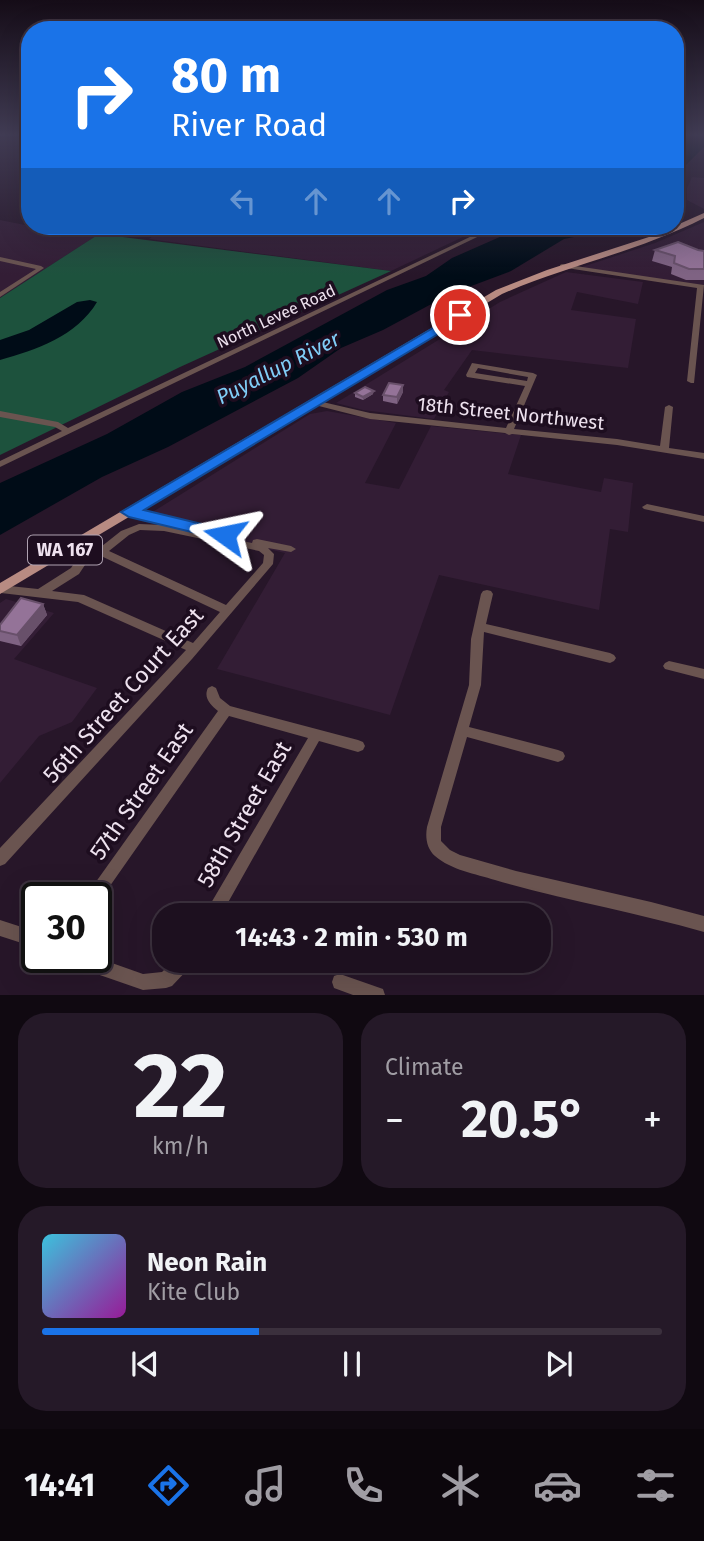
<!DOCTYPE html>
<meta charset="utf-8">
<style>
:root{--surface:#1d101f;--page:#251928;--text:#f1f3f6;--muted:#a09da4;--line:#3b303d;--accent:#1a73e8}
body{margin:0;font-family:"Fira Sans",sans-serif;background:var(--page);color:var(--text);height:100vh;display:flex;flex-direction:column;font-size:26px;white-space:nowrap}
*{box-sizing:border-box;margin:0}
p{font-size:23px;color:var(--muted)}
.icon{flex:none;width:38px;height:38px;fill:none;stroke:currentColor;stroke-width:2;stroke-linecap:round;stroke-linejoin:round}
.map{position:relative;height:995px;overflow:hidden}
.panel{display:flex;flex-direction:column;gap:18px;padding:18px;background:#100911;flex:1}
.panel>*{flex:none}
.guide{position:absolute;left:21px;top:21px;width:663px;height:214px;border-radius:28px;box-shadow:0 7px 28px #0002,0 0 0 2px var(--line);background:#1a73e8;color:#fff;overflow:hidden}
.speed{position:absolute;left:21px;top:882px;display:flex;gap:14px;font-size:35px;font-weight:700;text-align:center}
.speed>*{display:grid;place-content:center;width:91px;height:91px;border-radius:50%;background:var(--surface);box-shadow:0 7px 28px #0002,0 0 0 2px var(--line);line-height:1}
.speed .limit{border:4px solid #111;border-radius:10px;background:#fff;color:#111}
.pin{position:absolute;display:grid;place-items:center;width:60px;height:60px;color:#fff;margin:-30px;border:4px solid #fff;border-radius:50%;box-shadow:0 2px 7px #0007}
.me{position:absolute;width:77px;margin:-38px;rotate:282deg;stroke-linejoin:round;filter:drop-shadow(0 0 5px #0008)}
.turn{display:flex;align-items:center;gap:24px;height:147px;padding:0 35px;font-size:32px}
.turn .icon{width:91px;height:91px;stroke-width:2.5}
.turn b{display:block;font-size:49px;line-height:60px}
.lanes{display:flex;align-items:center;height:66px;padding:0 35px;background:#0003;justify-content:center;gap:35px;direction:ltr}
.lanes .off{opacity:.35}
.big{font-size:52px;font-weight:700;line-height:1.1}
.panel .widget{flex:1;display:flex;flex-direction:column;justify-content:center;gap:10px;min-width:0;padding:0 24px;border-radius:28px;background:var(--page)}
.panel .dial{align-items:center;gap:0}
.dial b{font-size:91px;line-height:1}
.song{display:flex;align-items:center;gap:21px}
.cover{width:84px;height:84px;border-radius:10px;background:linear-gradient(135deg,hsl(190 70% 55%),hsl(300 70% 35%))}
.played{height:7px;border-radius:4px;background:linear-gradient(90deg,var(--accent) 35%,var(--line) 35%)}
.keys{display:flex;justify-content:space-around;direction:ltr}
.heat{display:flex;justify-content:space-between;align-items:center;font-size:38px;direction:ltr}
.panel .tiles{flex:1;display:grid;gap:18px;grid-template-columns:1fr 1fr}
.widget:last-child{grid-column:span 2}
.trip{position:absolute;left:152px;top:903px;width:399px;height:70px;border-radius:28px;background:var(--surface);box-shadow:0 7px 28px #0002,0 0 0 2px var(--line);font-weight:700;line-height:70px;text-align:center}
.menu{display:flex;height:112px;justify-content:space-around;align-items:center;background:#0c060c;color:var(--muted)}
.menu .icon{width:49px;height:49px}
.menu .current{color:var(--accent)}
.menu b{font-size:32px;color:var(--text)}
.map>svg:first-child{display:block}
.built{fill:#331d35}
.forest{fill:#1d523d}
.water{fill:#000c17}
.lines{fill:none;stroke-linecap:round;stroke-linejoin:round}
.minor{fill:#6a5450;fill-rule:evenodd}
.major{fill:#b88b82;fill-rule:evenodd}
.wall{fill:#7f6383}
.shaded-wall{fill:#68506a}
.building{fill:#947398;stroke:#68506a;stroke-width:2}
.route{fill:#1a73e8;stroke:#114b97;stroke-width:2}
.labels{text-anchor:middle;stroke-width:7;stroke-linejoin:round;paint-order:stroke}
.far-street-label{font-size:16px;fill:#eee2ef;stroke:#1d0d1f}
.shield{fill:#1d0d1f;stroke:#afa2b1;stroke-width:2}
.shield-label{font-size:18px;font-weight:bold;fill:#eee2ef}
.street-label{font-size:19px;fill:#eee2ef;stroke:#1d0d1f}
.water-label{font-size:21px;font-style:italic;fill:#80cdf7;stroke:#1d0d1f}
.near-street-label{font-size:23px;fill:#eee2ef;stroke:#1d0d1f}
</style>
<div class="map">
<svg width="704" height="995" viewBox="0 0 704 995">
<rect width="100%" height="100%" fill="#271629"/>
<!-- built -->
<g class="built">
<polygon points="692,177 704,178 704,209 687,200 687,188"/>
<polygon points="0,220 30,226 99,234 0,298"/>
<polygon points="704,222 704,285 588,271 582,267 655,243"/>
<polygon points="167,226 486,226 391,271 149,239"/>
<polygon points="566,272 643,282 638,304 577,292 571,310 636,319 628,368 472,350 444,390 449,392 434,419 363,410 336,403 500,302"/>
<polygon points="327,411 396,423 365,483 399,489 431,426 521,435 508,474 601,492 604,478 633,483 628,532 610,529 599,610 439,575 390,715 217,669 285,553 225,539 232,534 151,513 310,414"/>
<polygon points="6,599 54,613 14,659 97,688 72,722 39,736 0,783 0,603"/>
</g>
<!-- forest -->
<polygon class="forest" points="99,234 391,271 180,367 0,455 0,298"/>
<!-- water -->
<g class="water">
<polygon points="682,135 704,135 704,147 676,175 676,141"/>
<polygon points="525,226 599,226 589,234 564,239 511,271 450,294 383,330 341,348 298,378 168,447 102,477 0,535 0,483 107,434 182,392 245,367 387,290 426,276 452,258"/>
<path d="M90,300L97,302C77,336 36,350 0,360V340L29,330L77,302Z"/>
</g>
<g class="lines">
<!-- minor -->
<g class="minor">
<polygon points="493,226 500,226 0,467 0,461 62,431 55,427 0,417 0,411 58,422 68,428"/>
<polygon points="0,257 41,266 44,268 0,297 0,292 36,269 0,261"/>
<polygon points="562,264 704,285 694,383 691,383 687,381 697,288 560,267 560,265"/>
<path d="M472,363L533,373L537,375L514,429L617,439L660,446L665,407L669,405L673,407L669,448L704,453V459L617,445L512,434L509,435L505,433L370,419L311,404L310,402L314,400L370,413L506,428L525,386L467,377L466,375ZM478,368L528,377L527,381L475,373Z"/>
<polygon points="647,504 704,516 704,522 644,509 642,507"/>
<polygon points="129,508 171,520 172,522 167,525 126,513 124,511 126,509"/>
<path d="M139,524L164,525L252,543L253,540L257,539L291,546L296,549L291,552L268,548L274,554L273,564L192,659L5,864L0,866V848L186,650L78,602L1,593L0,585L38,589L71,568L79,556L97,550L121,531ZM140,530L164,531L259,551L264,555L263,563L226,605L109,551L129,535ZM101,556L220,612L193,643L84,595L52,591L79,574L87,562Z"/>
<path d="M487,590L491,591L493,594L486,624L610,653L614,655L616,658L614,661L610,663L484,632L481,685L469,727L558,750L563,752L565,756L563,760L558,762L467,737L441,827V841L450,850L460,855L516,871L651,902L704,916V932C635,912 564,900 495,880C476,874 451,870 435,856C427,849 425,838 427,827L469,685L471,639L481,594L483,591Z"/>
<polygon points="669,661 704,669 704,679 665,669 663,666 665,663"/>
<path d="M212,686L216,688L220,698L230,706L358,740L363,742L365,746L363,750L358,752L319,741L221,915H204L308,738L229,716L98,903L96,904V898H85L88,893L218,711C211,705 203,698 208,688Z"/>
<polygon points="0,920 37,932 37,948 0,936"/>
<polygon points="63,957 95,957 143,974 162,972 173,961 192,961 190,967 172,986 166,988 143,990 71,965 65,963"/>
<polygon points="340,974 383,989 385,995 353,995 334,988 332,982 334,976"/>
</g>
<!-- major -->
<path class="major" d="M704,213V218C640,251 568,265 502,294L0,594V583L496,290L547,270L652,236Z"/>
</g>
<!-- wall -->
<g class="wall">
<polygon points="655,250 704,251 704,280 686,280 671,274 672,267 652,261"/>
<polygon points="403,385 403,392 397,404 383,401 383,395"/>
<polygon points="355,393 373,394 363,400 355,397"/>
<polygon points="43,604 47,615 21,646 0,641 0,625"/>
</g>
<!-- shaded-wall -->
<g class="shaded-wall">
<polygon points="403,385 403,392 397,404 397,397"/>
<polygon points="374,391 373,394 363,400 363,397"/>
<polygon points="43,604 47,615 21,646 17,635"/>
</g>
<!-- building -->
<g class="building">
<polygon points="678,242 698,250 704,251 704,269 689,269 674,263 675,256 655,250"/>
<polygon points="389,383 403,385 397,397 383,395"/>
<polygon points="365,387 374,391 363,397 355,393"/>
<polygon points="21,598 43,604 17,635 0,631 0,625"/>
</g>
<!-- sky -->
<linearGradient id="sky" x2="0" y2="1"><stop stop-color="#150c17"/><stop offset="0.49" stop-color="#413c54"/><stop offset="1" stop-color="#413c54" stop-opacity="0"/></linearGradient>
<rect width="704" height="275" fill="url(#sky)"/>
<!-- route -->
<polygon class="route" points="460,312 465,313 465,318 144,510 231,531 233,535 231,538 225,540 129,517 121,512"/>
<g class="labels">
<!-- far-street labels -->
<g class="far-street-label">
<text transform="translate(276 316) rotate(-25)" y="6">North Levee Road</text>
</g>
<!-- shield labels -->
<rect class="shield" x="28" y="535.5" width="74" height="29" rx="5"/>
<g class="shield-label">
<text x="65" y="556">WA 167</text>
</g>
<!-- street labels -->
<g class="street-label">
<text transform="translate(511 413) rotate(6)" y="7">18th Street Northwest</text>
</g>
<!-- water labels -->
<g class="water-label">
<text transform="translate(278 368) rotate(-27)" y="7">Puyallup River</text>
</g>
<!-- near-street labels -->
<g class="near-street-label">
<text transform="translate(123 695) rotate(-48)" y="8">56th Street Court East</text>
<text transform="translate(141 791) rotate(-55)" y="8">57th Street East</text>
<text transform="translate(244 814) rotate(-60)" y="8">58th Street East</text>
</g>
</g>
</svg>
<div class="speed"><div class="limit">30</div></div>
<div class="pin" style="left:460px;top:315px;background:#d93025"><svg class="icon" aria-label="arrive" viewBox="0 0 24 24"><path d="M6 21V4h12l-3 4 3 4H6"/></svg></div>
<svg class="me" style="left:225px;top:535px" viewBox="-20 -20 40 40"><path d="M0-17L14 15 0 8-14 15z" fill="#1a73e8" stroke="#fff" stroke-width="4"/></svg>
<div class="trip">14:43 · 2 min · 530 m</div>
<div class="guide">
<div class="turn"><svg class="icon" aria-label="right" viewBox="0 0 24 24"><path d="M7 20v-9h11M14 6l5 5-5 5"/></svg><div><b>80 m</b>River Road</div></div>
<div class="lanes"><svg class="icon off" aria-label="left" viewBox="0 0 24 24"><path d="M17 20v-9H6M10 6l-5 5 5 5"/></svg><svg class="icon off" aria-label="ahead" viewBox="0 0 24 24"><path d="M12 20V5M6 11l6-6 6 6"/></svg><svg class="icon off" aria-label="ahead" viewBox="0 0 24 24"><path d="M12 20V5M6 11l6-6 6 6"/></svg><svg class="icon" aria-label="right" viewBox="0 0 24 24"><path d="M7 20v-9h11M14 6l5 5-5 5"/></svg></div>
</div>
</div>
<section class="panel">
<div class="tiles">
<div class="widget dial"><b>22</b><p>km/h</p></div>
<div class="widget"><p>Climate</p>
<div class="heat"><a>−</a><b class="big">20.5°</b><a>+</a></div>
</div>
<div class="widget">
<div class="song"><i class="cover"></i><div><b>Neon Rain</b><p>Kite Club</p></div></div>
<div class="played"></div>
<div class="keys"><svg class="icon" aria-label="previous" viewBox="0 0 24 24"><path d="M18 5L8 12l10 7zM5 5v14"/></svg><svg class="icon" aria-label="pause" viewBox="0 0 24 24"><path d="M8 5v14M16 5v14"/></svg><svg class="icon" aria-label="next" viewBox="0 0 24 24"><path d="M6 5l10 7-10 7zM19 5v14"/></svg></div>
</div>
</div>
</section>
<nav class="menu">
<b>14:41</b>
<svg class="icon current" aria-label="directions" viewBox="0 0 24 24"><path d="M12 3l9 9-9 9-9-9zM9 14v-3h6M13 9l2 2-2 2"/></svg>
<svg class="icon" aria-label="music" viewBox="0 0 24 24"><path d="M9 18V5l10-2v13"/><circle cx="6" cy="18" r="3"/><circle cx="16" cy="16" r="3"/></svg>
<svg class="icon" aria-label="phone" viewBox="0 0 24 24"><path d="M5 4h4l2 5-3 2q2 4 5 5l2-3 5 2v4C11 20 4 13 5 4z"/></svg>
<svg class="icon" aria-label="climate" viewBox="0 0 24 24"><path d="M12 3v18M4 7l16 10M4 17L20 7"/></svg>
<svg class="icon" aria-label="car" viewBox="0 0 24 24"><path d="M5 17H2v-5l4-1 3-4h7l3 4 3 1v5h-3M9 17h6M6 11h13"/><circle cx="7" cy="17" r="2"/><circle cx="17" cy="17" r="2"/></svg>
<svg class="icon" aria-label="filters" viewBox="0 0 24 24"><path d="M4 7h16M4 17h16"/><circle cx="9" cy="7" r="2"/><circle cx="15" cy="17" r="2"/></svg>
</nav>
